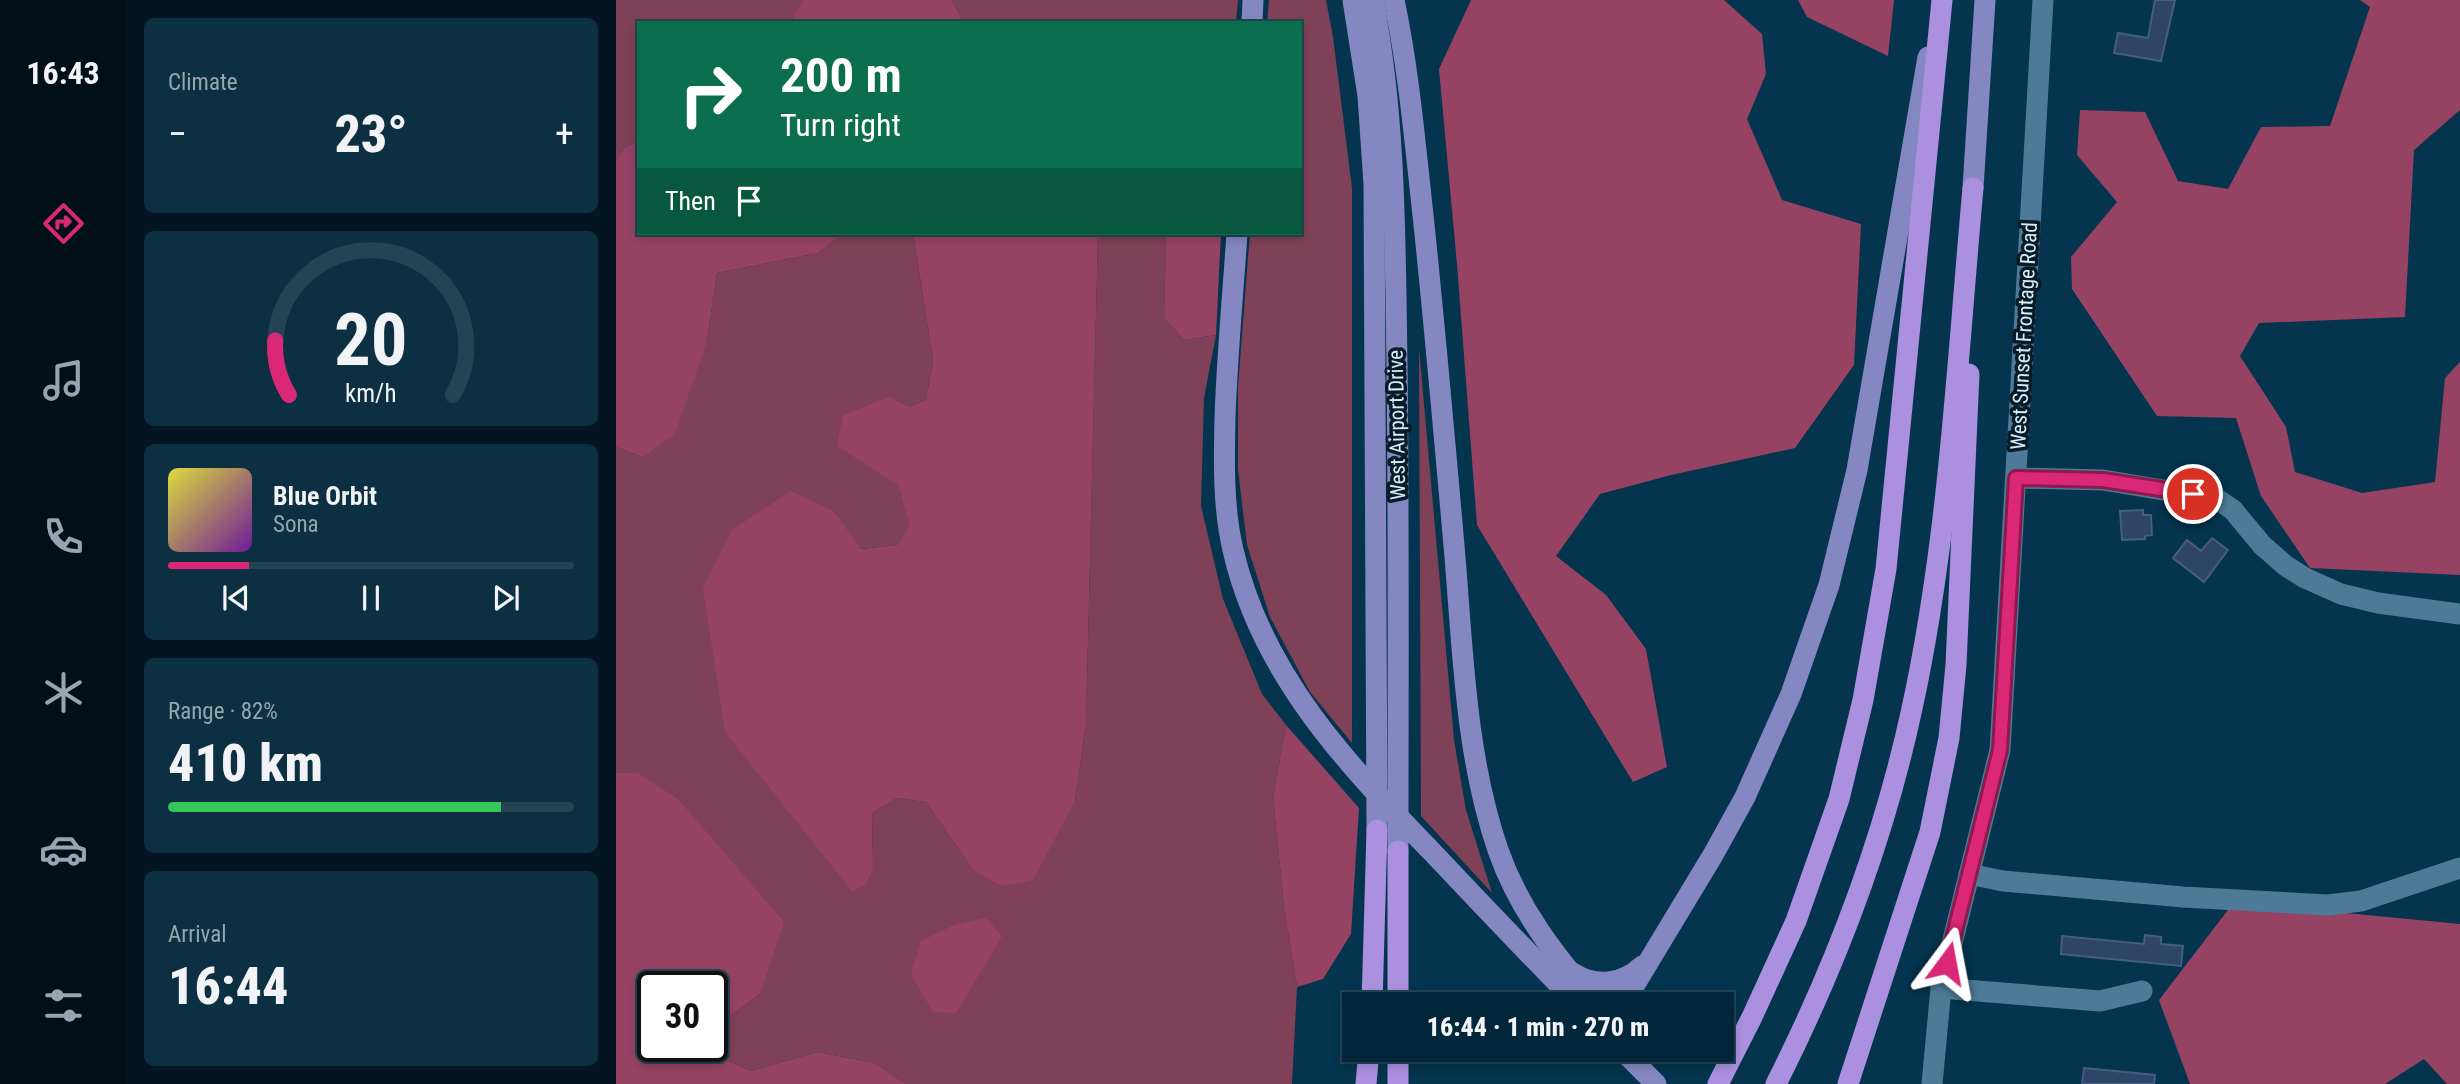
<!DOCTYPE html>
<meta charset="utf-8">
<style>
:root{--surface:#03273a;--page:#0d2f42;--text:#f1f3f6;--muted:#97a5af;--line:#244454;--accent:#db2777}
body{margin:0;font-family:"Roboto Condensed",sans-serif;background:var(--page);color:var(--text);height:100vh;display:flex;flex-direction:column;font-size:26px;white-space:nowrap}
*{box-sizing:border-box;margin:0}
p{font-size:23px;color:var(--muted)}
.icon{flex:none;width:38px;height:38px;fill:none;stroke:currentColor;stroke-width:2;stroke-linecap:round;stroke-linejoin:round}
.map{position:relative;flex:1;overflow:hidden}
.side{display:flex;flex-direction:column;gap:18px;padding:18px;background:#021520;width:490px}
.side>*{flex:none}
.top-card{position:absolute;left:21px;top:21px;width:665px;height:214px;border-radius:0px;box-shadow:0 4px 10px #0003,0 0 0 2px var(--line);background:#0b6e4f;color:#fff;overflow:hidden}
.speed{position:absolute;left:21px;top:971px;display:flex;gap:14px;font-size:35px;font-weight:700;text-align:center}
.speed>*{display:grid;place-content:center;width:91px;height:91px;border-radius:50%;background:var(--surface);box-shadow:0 4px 10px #0003,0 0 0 2px var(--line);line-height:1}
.speed .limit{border:4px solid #111;border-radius:10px;background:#fff;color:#111}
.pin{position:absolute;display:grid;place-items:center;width:60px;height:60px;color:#fff;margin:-30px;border:4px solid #fff;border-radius:50%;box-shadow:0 2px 7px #0007}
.me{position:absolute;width:77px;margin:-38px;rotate:13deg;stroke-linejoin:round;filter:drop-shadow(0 0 5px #0008)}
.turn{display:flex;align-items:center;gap:24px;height:147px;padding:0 28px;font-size:32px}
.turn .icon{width:91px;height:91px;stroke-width:2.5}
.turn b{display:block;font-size:49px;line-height:60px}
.then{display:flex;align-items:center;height:66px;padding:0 28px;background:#0003;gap:14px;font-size:26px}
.big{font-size:52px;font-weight:800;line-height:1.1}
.side .card{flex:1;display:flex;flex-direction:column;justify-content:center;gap:10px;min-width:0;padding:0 24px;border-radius:10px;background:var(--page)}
.side .dial{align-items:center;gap:0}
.dial svg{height:182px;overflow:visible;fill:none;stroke:var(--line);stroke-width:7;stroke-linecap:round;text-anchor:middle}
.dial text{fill:var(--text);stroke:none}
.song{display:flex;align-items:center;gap:21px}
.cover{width:84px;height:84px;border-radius:10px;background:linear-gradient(135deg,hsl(60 70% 55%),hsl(280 70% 35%))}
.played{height:7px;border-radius:4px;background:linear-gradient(90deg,var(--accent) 20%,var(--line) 20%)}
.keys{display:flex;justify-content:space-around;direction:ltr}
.heat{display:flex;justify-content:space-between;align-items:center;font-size:38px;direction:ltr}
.charge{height:10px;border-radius:5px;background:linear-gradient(90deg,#34c759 82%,var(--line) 0)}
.trip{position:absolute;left:726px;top:992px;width:392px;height:70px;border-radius:0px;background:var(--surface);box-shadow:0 4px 10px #0003,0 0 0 2px var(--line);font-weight:800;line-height:70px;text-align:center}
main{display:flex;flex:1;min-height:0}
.menu{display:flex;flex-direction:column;width:126px;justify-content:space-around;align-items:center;background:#011017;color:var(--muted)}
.menu .icon{width:49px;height:49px}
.menu .active{color:var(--accent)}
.menu b{font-size:32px;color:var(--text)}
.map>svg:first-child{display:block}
.green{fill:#7f4157}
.forest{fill:#964363;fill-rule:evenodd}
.building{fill:#2e4568;stroke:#455d82;stroke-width:2}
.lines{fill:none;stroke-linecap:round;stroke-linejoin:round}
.minor{stroke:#4e7a97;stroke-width:21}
.major{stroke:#8587c2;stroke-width:21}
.highway{stroke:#aa90df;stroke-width:21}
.route-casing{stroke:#8e194d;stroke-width:18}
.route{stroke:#db2777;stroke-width:12}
.labels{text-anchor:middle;stroke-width:7;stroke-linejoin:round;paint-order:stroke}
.street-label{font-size:21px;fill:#d4ecfc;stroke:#081b26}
</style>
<main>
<nav class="menu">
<b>16:43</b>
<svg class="icon active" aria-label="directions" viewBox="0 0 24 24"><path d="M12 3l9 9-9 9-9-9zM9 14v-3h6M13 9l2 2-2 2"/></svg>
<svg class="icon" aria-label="music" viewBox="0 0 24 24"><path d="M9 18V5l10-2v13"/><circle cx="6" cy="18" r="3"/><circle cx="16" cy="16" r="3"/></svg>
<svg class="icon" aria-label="phone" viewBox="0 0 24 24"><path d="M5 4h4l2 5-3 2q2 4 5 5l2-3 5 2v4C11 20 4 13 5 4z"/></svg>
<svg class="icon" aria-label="climate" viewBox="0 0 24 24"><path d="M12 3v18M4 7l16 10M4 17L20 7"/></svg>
<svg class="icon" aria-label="car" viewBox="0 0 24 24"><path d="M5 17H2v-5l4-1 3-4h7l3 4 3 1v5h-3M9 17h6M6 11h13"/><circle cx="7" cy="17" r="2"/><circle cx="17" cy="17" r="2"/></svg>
<svg class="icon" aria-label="filters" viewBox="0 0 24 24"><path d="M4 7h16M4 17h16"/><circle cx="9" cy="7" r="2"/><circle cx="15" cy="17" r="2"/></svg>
</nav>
<section class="side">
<div class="card"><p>Climate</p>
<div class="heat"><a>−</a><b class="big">23°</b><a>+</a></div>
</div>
<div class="card dial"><svg viewBox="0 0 100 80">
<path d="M14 69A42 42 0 1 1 86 69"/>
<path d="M14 69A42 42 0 0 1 8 45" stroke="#db2777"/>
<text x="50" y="56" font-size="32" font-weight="700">20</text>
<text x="50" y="72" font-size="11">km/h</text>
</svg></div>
<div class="card">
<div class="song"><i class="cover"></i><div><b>Blue Orbit</b><p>Sona</p></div></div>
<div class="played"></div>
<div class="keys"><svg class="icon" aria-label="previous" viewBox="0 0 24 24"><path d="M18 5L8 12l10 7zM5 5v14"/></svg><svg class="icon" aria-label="pause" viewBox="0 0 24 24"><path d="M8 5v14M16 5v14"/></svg><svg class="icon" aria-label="next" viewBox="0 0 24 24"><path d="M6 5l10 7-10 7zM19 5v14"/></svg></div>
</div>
<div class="card"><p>Range · 82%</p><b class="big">410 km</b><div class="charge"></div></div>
<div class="card"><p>Arrival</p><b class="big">16:44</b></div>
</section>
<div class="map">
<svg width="1844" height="1084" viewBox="0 0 1844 1084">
<rect width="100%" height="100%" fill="#04344e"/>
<!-- green -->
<g class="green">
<polygon points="0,0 187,0 173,23 23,23 23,140 7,149 0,161"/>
<polygon points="336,0 622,0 620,23 348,23"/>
<polygon points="653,0 710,0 717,37 736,188 736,743 694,692 654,617 631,545 622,469 622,387 634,233 684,233 684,23 651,23"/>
<polygon points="229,233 297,233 317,360 310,400 292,407 282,485 295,525 281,545 244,549 219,512 257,867 256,813 281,798 310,802 357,870 459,801 470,724 482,233 550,233 548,318 568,340 600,335 588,398 585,506 607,599 646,694 670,725 657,797 668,906 681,987 676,1084 290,1084 259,1063 201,1052 135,1071 98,1054 103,1024 144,994 22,773 0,773 0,447 27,457 91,341 101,273 202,253"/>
<polygon points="803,348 838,740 850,810 876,893 805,816"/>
</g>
<!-- forest -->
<g class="forest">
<polygon points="187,0 336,0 348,23 173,23"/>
<polygon points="855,0 1108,0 1146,34 1150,74 1131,119 1166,200 1245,224 1238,365 1179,448 1055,475 984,494 940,556 990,595 1030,649 1051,767 1017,782 861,525 841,264 823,69"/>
<polygon points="1182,0 1278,0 1272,56 1191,17"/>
<polygon points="1744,0 1844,0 1844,110 1798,150 1789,317 1643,323 1624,356 1670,427 1679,472 1746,493 1819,482 1829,378 1844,362 1844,575 1694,568 1645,496 1620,418 1541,416 1456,289 1455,257 1501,202 1461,155 1464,110 1529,112 1562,181 1612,189 1645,127 1714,126 1754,7"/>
<polygon points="23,140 23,233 229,233 202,253 101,273 91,341 59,434 27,457 0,447 0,161 7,149"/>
<polygon points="297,233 482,233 470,724 459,801 417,880 386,886 357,870 310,802 281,798 256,813 257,867 250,885 236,891 109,732 87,588 116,530 175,491 219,512 245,549 281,545 294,525 282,485 221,446 227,415 273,397 292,407 310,400 317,360"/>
<polygon points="550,233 605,233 600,335 568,340 548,318"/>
<polygon points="670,725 743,808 735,934 707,979 681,987 668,907 657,797"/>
<path d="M0,773H22L62,799L168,922L144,994L103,1024L98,1054L135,1071L201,1052L259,1063L290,1084H0ZM37,987H96V1046H37Z"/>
<polygon points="1615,906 1730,913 1844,924 1844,1084 1831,1084 1808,1059 1769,1084 1574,1084 1543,1000"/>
<polygon points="370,918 386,936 340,1013 317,1012 295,974 305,941 338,925"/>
</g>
<!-- building -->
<g class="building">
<polygon points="1539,0 1559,0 1545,61 1498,53 1502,33 1532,38"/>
<polygon points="1527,510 1527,515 1535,515 1536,535 1529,536 1529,539 1506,540 1504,511"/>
<polygon points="1596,538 1612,550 1588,582 1557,558 1571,540 1585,551"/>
<polygon points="1529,935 1545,937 1545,944 1567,946 1565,966 1445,954 1446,936 1528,944"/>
<polygon points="1468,1068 1539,1075 1538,1084 1466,1084"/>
</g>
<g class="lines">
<!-- minor -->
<g class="minor">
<polyline points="1400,478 1487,480 1601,499 1617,510 1646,545 1670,566 1689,578 1725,594 1762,603 1844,614"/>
<polyline points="1353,874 1387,881 1567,897 1712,905 1745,901 1844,868"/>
<polyline points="1325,988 1484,1001 1526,991"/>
<polyline points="1316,1084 1325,988 1384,750 1427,0"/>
</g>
<!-- major -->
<g class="major">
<polyline points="737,0 752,96 758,184 761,830"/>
<path d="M757,0C780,120 779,242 781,364C783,527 782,689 782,851"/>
<path d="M778,0C793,71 799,143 807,215C819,329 829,443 839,557C847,655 850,757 882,850C903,910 940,957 981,1004"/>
<polyline points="636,23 637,0"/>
<polyline points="1357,188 1369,0"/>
<path d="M621,233C617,294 611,356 609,418C608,462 607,507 617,550C646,676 732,765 819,855C866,905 914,955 962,1004"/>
<path d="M957,973C980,988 1007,984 1026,966"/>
<polyline points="1007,1004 1097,855 1129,797 1175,694 1213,585 1241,470 1312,57"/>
<polyline points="1006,1050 1040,1084"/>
</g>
<!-- highway -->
<g class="highway">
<polyline points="756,1004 761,830"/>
<polyline points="782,1004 782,851"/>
<polyline points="750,1084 753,1050"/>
<polyline points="782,1084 782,1050"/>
<polyline points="1102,1084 1136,1017 1180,921 1223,799 1247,700 1270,569 1326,0"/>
<path d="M1160,1084C1219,967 1267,841 1295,713C1333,541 1341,363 1357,188"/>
<polyline points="1232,1084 1314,832 1333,738 1340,665 1353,374"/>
</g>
</g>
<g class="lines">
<!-- route casing -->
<g class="route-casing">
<polyline id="route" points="1331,963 1384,750 1400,478 1487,480 1577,494"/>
</g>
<!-- route -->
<use href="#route" class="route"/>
</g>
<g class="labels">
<!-- street labels -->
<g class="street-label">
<text transform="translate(1408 336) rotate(-87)" y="7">West Sunset Frontage Road</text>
<text transform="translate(781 425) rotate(-91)" y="7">West Airport Drive</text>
</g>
</g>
</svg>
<div class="speed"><div class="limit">30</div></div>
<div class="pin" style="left:1577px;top:494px;background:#d93025"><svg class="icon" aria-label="arrive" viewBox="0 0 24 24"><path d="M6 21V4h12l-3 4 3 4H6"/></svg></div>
<svg class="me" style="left:1331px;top:963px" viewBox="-20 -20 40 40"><path d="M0-17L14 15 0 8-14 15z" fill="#db2777" stroke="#fff" stroke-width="4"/></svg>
<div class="trip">16:44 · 1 min · 270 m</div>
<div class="top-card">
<div class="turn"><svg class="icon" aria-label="right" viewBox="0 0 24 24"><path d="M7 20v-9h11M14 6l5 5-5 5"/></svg><div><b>200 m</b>Turn right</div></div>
<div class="then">Then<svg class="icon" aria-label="arrive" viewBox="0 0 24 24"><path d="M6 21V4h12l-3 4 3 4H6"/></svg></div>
</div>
</div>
</main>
